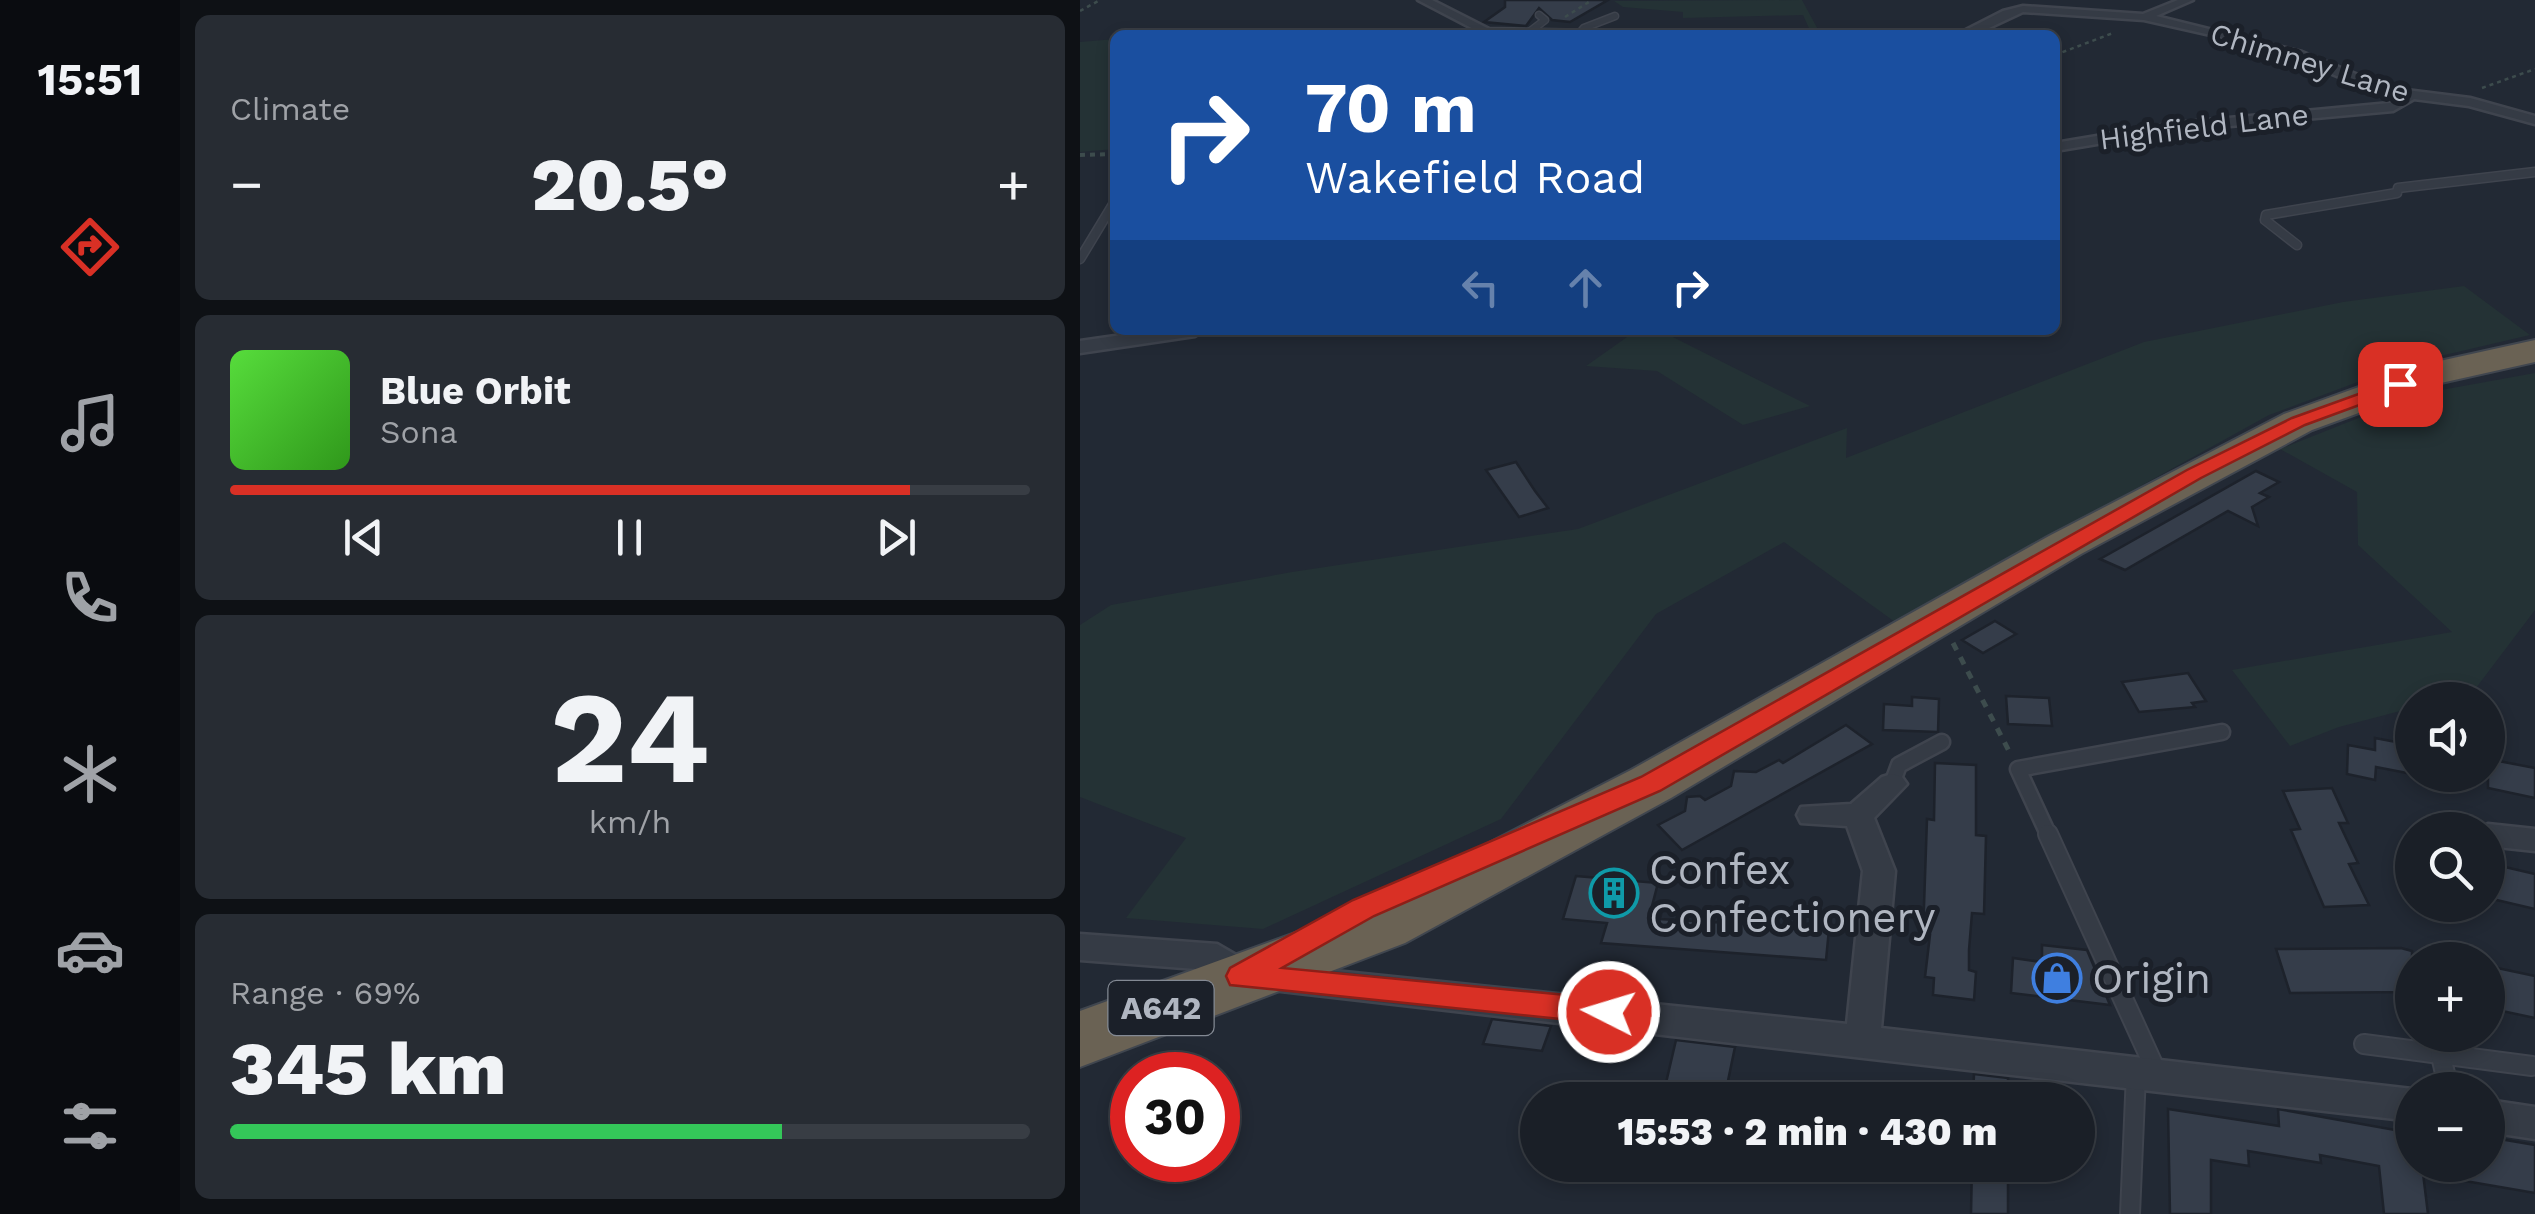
<!DOCTYPE html>
<meta charset="utf-8">
<style>
:root{--surface:#1a1f27;--page:#272c33;--text:#f1f3f6;--muted:#9fa2a7;--line:#383d44;--accent:#d93025}
body{margin:0;font-family:"Work Sans",sans-serif;background:var(--page);color:var(--text);height:100vh;display:flex;flex-direction:column;font-size:38px;white-space:nowrap}
*{box-sizing:border-box;margin:0}
p{font-size:32px;color:var(--muted)}
.icon{flex:none;width:55px;height:55px;fill:none;stroke:currentColor;stroke-width:2;stroke-linecap:round;stroke-linejoin:round}
.map{position:relative;flex:1;overflow:hidden}
.side{display:flex;flex-direction:column;gap:15px;padding:15px;background:#0e1115;width:900px}
.side>*{flex:none}
.hud{position:absolute;left:30px;top:30px;width:950px;height:305px;border-radius:15px;box-shadow:0 5px 15px #0003,0 0 0 2px var(--line);background:#1a4fa0;color:#fff;overflow:hidden}
.buttons{position:absolute;left:1315px;top:682px;display:grid;gap:20px}
.buttons a{display:grid;place-items:center;width:110px;height:110px;border-radius:50%;background:var(--surface);box-shadow:0 5px 15px #0003,0 0 0 2px var(--line);font-size:50px}
.speed{position:absolute;left:30px;top:1052px;display:flex;gap:20px;font-size:50px;font-weight:700;text-align:center}
.speed>*{display:grid;place-content:center;width:130px;height:130px;border-radius:50%;background:var(--surface);box-shadow:0 5px 15px #0003,0 0 0 2px var(--line);line-height:1}
.speed .limit{border:15px solid #d22;background:#fff;color:#111}
.pin{position:absolute;display:grid;place-items:center;width:85px;height:85px;color:#fff;margin:-42px;border-radius:20px;box-shadow:0 5px 15px #0006}
.me{position:absolute;width:110px;margin:-55px;rotate:275deg;stroke-linejoin:round;filter:drop-shadow(0 0 8px #0008)}
.turn{display:flex;align-items:center;gap:35px;height:210px;padding:0 30px;font-size:45px}
.turn .icon{width:130px;height:130px;stroke-width:2.5}
.turn b{display:block;font-size:70px;line-height:85px}
.lanes{display:flex;align-items:center;height:95px;padding:0 30px;background:#0003;justify-content:center;gap:50px;direction:ltr}
.lanes .off{opacity:.35}
.big{font-size:75px;font-weight:800;line-height:1.1}
.side .card{flex:1;display:flex;flex-direction:column;justify-content:center;gap:15px;min-width:0;padding:0 35px;border-radius:15px;background:var(--page)}
.side .dial{align-items:center;gap:0}
.dial b{font-size:130px;line-height:1}
.song{display:flex;align-items:center;gap:30px}
.cover{width:120px;height:120px;border-radius:15px;background:linear-gradient(135deg,hsl(110 70% 55%),hsl(110 70% 35%))}
.played{height:10px;border-radius:5px;background:linear-gradient(90deg,var(--accent) 85%,var(--line) 85%)}
.keys{display:flex;justify-content:space-around;direction:ltr}
.heat{display:flex;justify-content:space-between;align-items:center;font-size:55px;direction:ltr}
.charge{height:15px;border-radius:8px;background:linear-gradient(90deg,#34c759 69%,var(--line) 0)}
.trip{position:absolute;left:440px;top:1082px;width:575px;height:100px;border-radius:50px;background:var(--surface);box-shadow:0 5px 15px #0003,0 0 0 2px var(--line);font-weight:800;line-height:100px;text-align:center}
main{display:flex;flex:1;min-height:0}
.dock{display:flex;flex-direction:column;width:180px;justify-content:space-around;align-items:center;background:#0a0c10;color:var(--muted)}
.dock .icon{width:70px;height:70px}
.dock .selected{color:var(--accent)}
.dock b{font-size:45px;color:var(--text)}
.map>svg:first-child{display:block}
.green{fill:#243235}
.building{fill:#353d4a;stroke:#1d222b;stroke-width:2.5}
.lines{fill:none;stroke-linecap:round;stroke-linejoin:round}
.lane-far3-casing{stroke:#3f444e;stroke-width:9}
.lane-far2-casing{stroke:#3f444e;stroke-width:11}
.lane-far1-casing{stroke:#3f444e;stroke-width:19}
.lane-casing{stroke:#3f444e;stroke-width:22}
.street-casing{stroke:#3f444e;stroke-width:5}
.highway-casing{stroke:#40464f;stroke-width:4}
.path-far2{stroke:#3d4c4d;stroke-width:2.5;stroke-dasharray:4 4;stroke-linecap:butt}
.path-far1{stroke:#3d4c4d;stroke-width:4;stroke-dasharray:5 5;stroke-linecap:butt}
.path{stroke:#3d4c4d;stroke-width:5;stroke-dasharray:8 8;stroke-linecap:butt}
.lane-far3{stroke:#353b45;stroke-width:6}
.lane-far2{stroke:#353b45;stroke-width:8}
.lane-far1{stroke:#353b45;stroke-width:14}
.lane{stroke:#353b45;stroke-width:18}
.street{fill:#353b45;fill-rule:evenodd}
.highway{fill:#6a6254;fill-rule:evenodd}
.route{fill:#d93025;stroke:#8d1f18;stroke-width:2.5}
.labels{text-anchor:middle;stroke-width:10;stroke-linejoin:round;paint-order:stroke}
.far-street-label{font-size:30px;fill:#b0b6c1;stroke:#1b2029}
.shield{fill:#1b2029;stroke:#838993;stroke-width:2.5}
.shield-label{font-size:32px;font-weight:bold;fill:#b0b6c1}
.near-poi-label{font-size:42px;fill:#b0b6c1;stroke:#1b2029;text-anchor:start}
</style>
<main>
<nav class="dock">
<b>15:51</b>
<svg class="icon selected" aria-label="directions" viewBox="0 0 24 24"><path d="M12 3l9 9-9 9-9-9zM9 14v-3h6M13 9l2 2-2 2"/></svg>
<svg class="icon" aria-label="music" viewBox="0 0 24 24"><path d="M9 18V5l10-2v13"/><circle cx="6" cy="18" r="3"/><circle cx="16" cy="16" r="3"/></svg>
<svg class="icon" aria-label="phone" viewBox="0 0 24 24"><path d="M5 4h4l2 5-3 2q2 4 5 5l2-3 5 2v4C11 20 4 13 5 4z"/></svg>
<svg class="icon" aria-label="climate" viewBox="0 0 24 24"><path d="M12 3v18M4 7l16 10M4 17L20 7"/></svg>
<svg class="icon" aria-label="car" viewBox="0 0 24 24"><path d="M5 17H2v-5l4-1 3-4h7l3 4 3 1v5h-3M9 17h6M6 11h13"/><circle cx="7" cy="17" r="2"/><circle cx="17" cy="17" r="2"/></svg>
<svg class="icon" aria-label="filters" viewBox="0 0 24 24"><path d="M4 7h16M4 17h16"/><circle cx="9" cy="7" r="2"/><circle cx="15" cy="17" r="2"/></svg>
</nav>
<section class="side">
<div class="card"><p>Climate</p>
<div class="heat"><a>−</a><b class="big">20.5°</b><a>+</a></div>
</div>
<div class="card">
<div class="song"><i class="cover"></i><div><b>Blue Orbit</b><p>Sona</p></div></div>
<div class="played"></div>
<div class="keys"><svg class="icon" aria-label="previous" viewBox="0 0 24 24"><path d="M18 5L8 12l10 7zM5 5v14"/></svg><svg class="icon" aria-label="pause" viewBox="0 0 24 24"><path d="M8 5v14M16 5v14"/></svg><svg class="icon" aria-label="next" viewBox="0 0 24 24"><path d="M6 5l10 7-10 7zM19 5v14"/></svg></div>
</div>
<div class="card dial"><b>24</b><p>km/h</p></div>
<div class="card"><p>Range · 69%</p><b class="big">345 km</b><div class="charge"></div></div>
</section>
<div class="map">
<svg width="1455" height="1214" viewBox="0 0 1455 1214">
<rect width="100%" height="100%" fill="#222934"/>
<!-- green -->
<g class="green">
<polygon points="722,0 741,35 732,35 723,15 603,18 603,12 543,7 534,1"/>
<polygon points="35,39 35,149 0,152 0,42"/>
<polygon points="1384,286 1450,335 1326,364 1189,415 815,622 704,542 576,614 421,819 183,929 46,918 106,838 0,797 0,625 31,605 212,572 498,529 767,428 766,458 1064,342 1263,302"/>
<polygon points="557,330 579,330 730,406 663,425 577,371 506,366"/>
<polygon points="1455,373 1455,610 1387,700 1332,700 1332,708 1259,727 1210,746 1152,670 1372,632 1278,545 1277,492 1200,449 1339,394"/>
</g>
<!-- building -->
<g class="building">
<polygon points="425,0 528,0 490,22 472,20 459,8 446,26 404,22 425,7"/>
<polygon points="436,462 455,491 468,508 439,517 406,470"/>
<polygon points="1176,471 1199,482 1180,493 1189,497 1172,507 1178,526 1148,511 1045,570 1020,559"/>
<polygon points="915,621 936,634 903,653 882,640"/>
<polygon points="1108,673 1126,701 1112,703 1115,707 1059,712 1042,682"/>
<polygon points="926,696 969,698 972,726 928,724"/>
<polygon points="832,697 859,699 858,732 803,730 804,704 832,706"/>
<polygon points="766,725 792,744 602,850 578,825 605,811 607,797 620,796 625,800 651,786 654,771 676,772 699,760 703,763"/>
<polygon points="1295,738 1332,745 1332,774 1296,767 1295,780 1267,774 1268,745 1295,750"/>
<polygon points="1408,759 1455,768 1455,798 1408,788"/>
<polygon points="855,763 896,765 896,835 906,836 904,914 892,913 889,950 889,970 896,972 894,1000 853,995 854,978 845,977 850,935 843,935 847,819 854,820"/>
<polygon points="1252,788 1268,823 1259,823 1278,863 1269,864 1289,905 1244,907 1211,830 1220,829 1203,791"/>
<polygon points="1408,863 1455,874 1455,909 1408,898"/>
<polygon points="496,876 578,883 572,906 583,906 580,919 749,929 746,960 521,943 527,923 483,919"/>
<polygon points="962,945 1007,950 1030,1005 931,993 933,958 962,962"/>
<polygon points="1321,948 1332,951 1332,992 1210,993 1196,949"/>
<polygon points="1408,966 1455,976 1455,1018 1408,1008"/>
<polygon points="412,1019 471,1026 462,1051 403,1044"/>
<polygon points="596,1040 655,1047 644,1100 582,1100"/>
<polygon points="894,1074 928,1078 928,1100 893,1100"/>
<polygon points="1088,1109 1199,1126 1198,1109 1332,1133 1332,1165 1342,1165 1348,1214 1304,1214 1299,1166 1240,1155 1241,1163 1168,1151 1169,1166 1131,1160 1131,1214 1090,1214"/>
<polygon points="1408,1137 1455,1145 1455,1193 1356,1176 1357,1165 1408,1165"/>
<polygon points="892,1165 928,1165 928,1214 891,1214"/>
</g>
<g class="lines">
<!-- lane-far3 casing -->
<g class="lane-far3-casing">
<g id="lane-far3">
<polyline points="448,33 465,20 459,15"/>
<polyline points="499,34 504,28 535,16"/>
</g>
</g>
<!-- lane-far2 casing -->
<g class="lane-far2-casing">
<g id="lane-far2">
<polyline points="1217,245 1185,220 1186,215 1317,193 1318,188 1455,172"/>
<polyline points="0,259 35,201"/>
</g>
</g>
<!-- lane-far1 casing -->
<g class="lane-far1-casing">
<g id="lane-far1">
<polyline points="812,784 819,765 862,742"/>
<polyline points="969,836 938,769 1142,732"/>
</g>
</g>
<!-- lane casing -->
<g class="lane-casing">
<g id="lane">
<polyline points="968,834 1077,1073"/>
<polyline points="1284,1044 1452,1066"/>
<polyline points="1360,1052 1369,1090"/>
<polyline points="1050,1214 1056,1074"/>
</g>
</g>
<!-- street casing -->
<g class="street-casing">
<g id="street">
<polygon points="338,0 352,0 409,29 516,31 522,35 405,35"/>
<polygon points="1098,0 1113,0 1076,16 1222,52 1310,88 1390,98 1455,116 1455,124 1389,106 1334,99 1313,111 1095,131 975,151 975,143 1095,123 1310,103 1319,97 1302,95 1214,58 1162,42 1064,20 943,12 894,35 876,35 923,11 943,6 1063,14"/>
<polygon points="77,330 124,330 115,336 0,353 0,341"/>
<polygon points="812,774 822,777 827,784 794,818 815,871 801,1028 1332,1089 1332,1121 192,990 161,990 129,970 0,960 0,934 137,944 168,962 767,1024 783,871 767,826 721,823 717,815 721,807 771,804 802,777"/>
<polygon points="1408,824 1455,829 1455,851 1408,846 1408,830 1396,830"/>
<polygon points="1408,1100 1455,1107 1455,1139 1408,1132"/>
</g>
</g>
<!-- highway casing -->
<g class="highway-casing">
<polygon id="highway" points="1455,340 1455,362 1361,383 1232,430 1001,554 591,798 325,943 0,1067 0,1011 281,909 551,770 969,536 1204,414 1337,366"/>
</g>
<!-- path-far2 -->
<g class="path-far2">
<polyline points="0,11 20,0"/>
<polyline points="485,17 512,0"/>
<polyline points="975,55 1033,33"/>
<polyline points="1402,88 1455,69"/>
</g>
<!-- path-far1 -->
<polyline class="path-far1" points="0,155 35,154"/>
<!-- path -->
<polyline class="path" points="873,643 930,753"/>
<!-- lane-far3 -->
<use href="#lane-far3" class="lane-far3"/>
<!-- lane-far2 -->
<use href="#lane-far2" class="lane-far2"/>
<!-- lane-far1 -->
<use href="#lane-far1" class="lane-far1"/>
<!-- lane -->
<use href="#lane" class="lane"/>
<!-- street -->
<use href="#street" class="street"/>
<!-- highway -->
<use href="#highway" class="highway"/>
</g>
<!-- route -->
<polygon class="route" points="1320,379 1326,381 1326,388 1225,425 1121,478 580,791 294,916 202,968 529,999 540,1002 544,1012 540,1021 529,1024 150,985 146,976 150,968 273,900 561,777 1107,470 1212,418"/>
<!-- icons -->
<defs>
<g id="building-ring" transform="scale(2.5)"><circle r="9.5" fill="#1b2029" stroke="#0f9aa8" stroke-width="1.5"/><path d="M-4-6H4V6H1V3H-1V6H-4ZM-2.5-4.3h1.7v1.8h-1.7ZM.8-4.3h1.7v1.8H.8ZM-2.5-1h1.7V.8h-1.7ZM.8-1h1.7V.8H.8Z" fill="#0f9aa8"/></g>
<g id="shop-ring" transform="scale(2.5)"><circle r="9.5" fill="#1b2029" stroke="#3f7fe0" stroke-width="1.5"/><path d="M-5-2.5h2.3a2.7 3.5 0 0 1 5.4 0H5L5.5 6h-11ZM-1.5-2.5h3a1.5 2.3 0 0 0-3 0Z" fill="#3f7fe0"/></g>
</defs>
<g fill-rule="evenodd">
<use href="#building-ring" x="534" y="893"/>
<use href="#shop-ring" x="977" y="978"/>
</g>
<g class="labels">
<!-- far-street labels -->
<g class="far-street-label">
<text transform="translate(1230 63) rotate(17)" y="10">Chimney Lane</text>
<text transform="translate(1124 127) rotate(-7)" y="10">Highfield Lane</text>
</g>
<!-- shield labels -->
<rect class="shield" x="28.5" y="981" width="105" height="54" rx="8"/>
<g class="shield-label">
<text x="81" y="1019">A642</text>
</g>
<!-- near-poi labels -->
<g class="near-poi-label">
<text x="569" y="884">Confex<tspan x="569" dy="48">Confectionery</tspan></text>
<text x="1012" y="993">Origin</text>
</g>
</g>
</svg>
<div class="buttons">
<a><svg class="icon" aria-label="sound" viewBox="0 0 24 24"><path d="M4 9h4l5-4v14l-5-4H4zM17 9q2 3 0 6"/></svg></a>
<a><svg class="icon" aria-label="search" viewBox="0 0 24 24"><circle cx="10" cy="10" r="6"/><path d="M15 15l6 6"/></svg></a>
<a>+</a>
<a>−</a>
</div>
<div class="speed"><div class="limit">30</div></div>
<div class="pin" style="left:1320px;top:384px;background:#d93025"><svg class="icon" aria-label="arrive" viewBox="0 0 24 24"><path d="M6 21V4h12l-3 4 3 4H6"/></svg></div>
<svg class="me" style="left:529px;top:1012px" viewBox="-20 -20 40 40"><circle r="17" fill="#d93025" stroke="#fff" stroke-width="3"/><path d="M0-11L8 9 0 5-8 9z" fill="#fff"/></svg>
<div class="trip">15:53 · 2 min · 430 m</div>
<div class="hud">
<div class="turn"><svg class="icon" aria-label="right" viewBox="0 0 24 24"><path d="M7 20v-9h11M14 6l5 5-5 5"/></svg><div><b>70 m</b>Wakefield Road</div></div>
<div class="lanes"><svg class="icon off" aria-label="left" viewBox="0 0 24 24"><path d="M17 20v-9H6M10 6l-5 5 5 5"/></svg><svg class="icon off" aria-label="ahead" viewBox="0 0 24 24"><path d="M12 20V5M6 11l6-6 6 6"/></svg><svg class="icon" aria-label="right" viewBox="0 0 24 24"><path d="M7 20v-9h11M14 6l5 5-5 5"/></svg></div>
</div>
</div>
</main>
